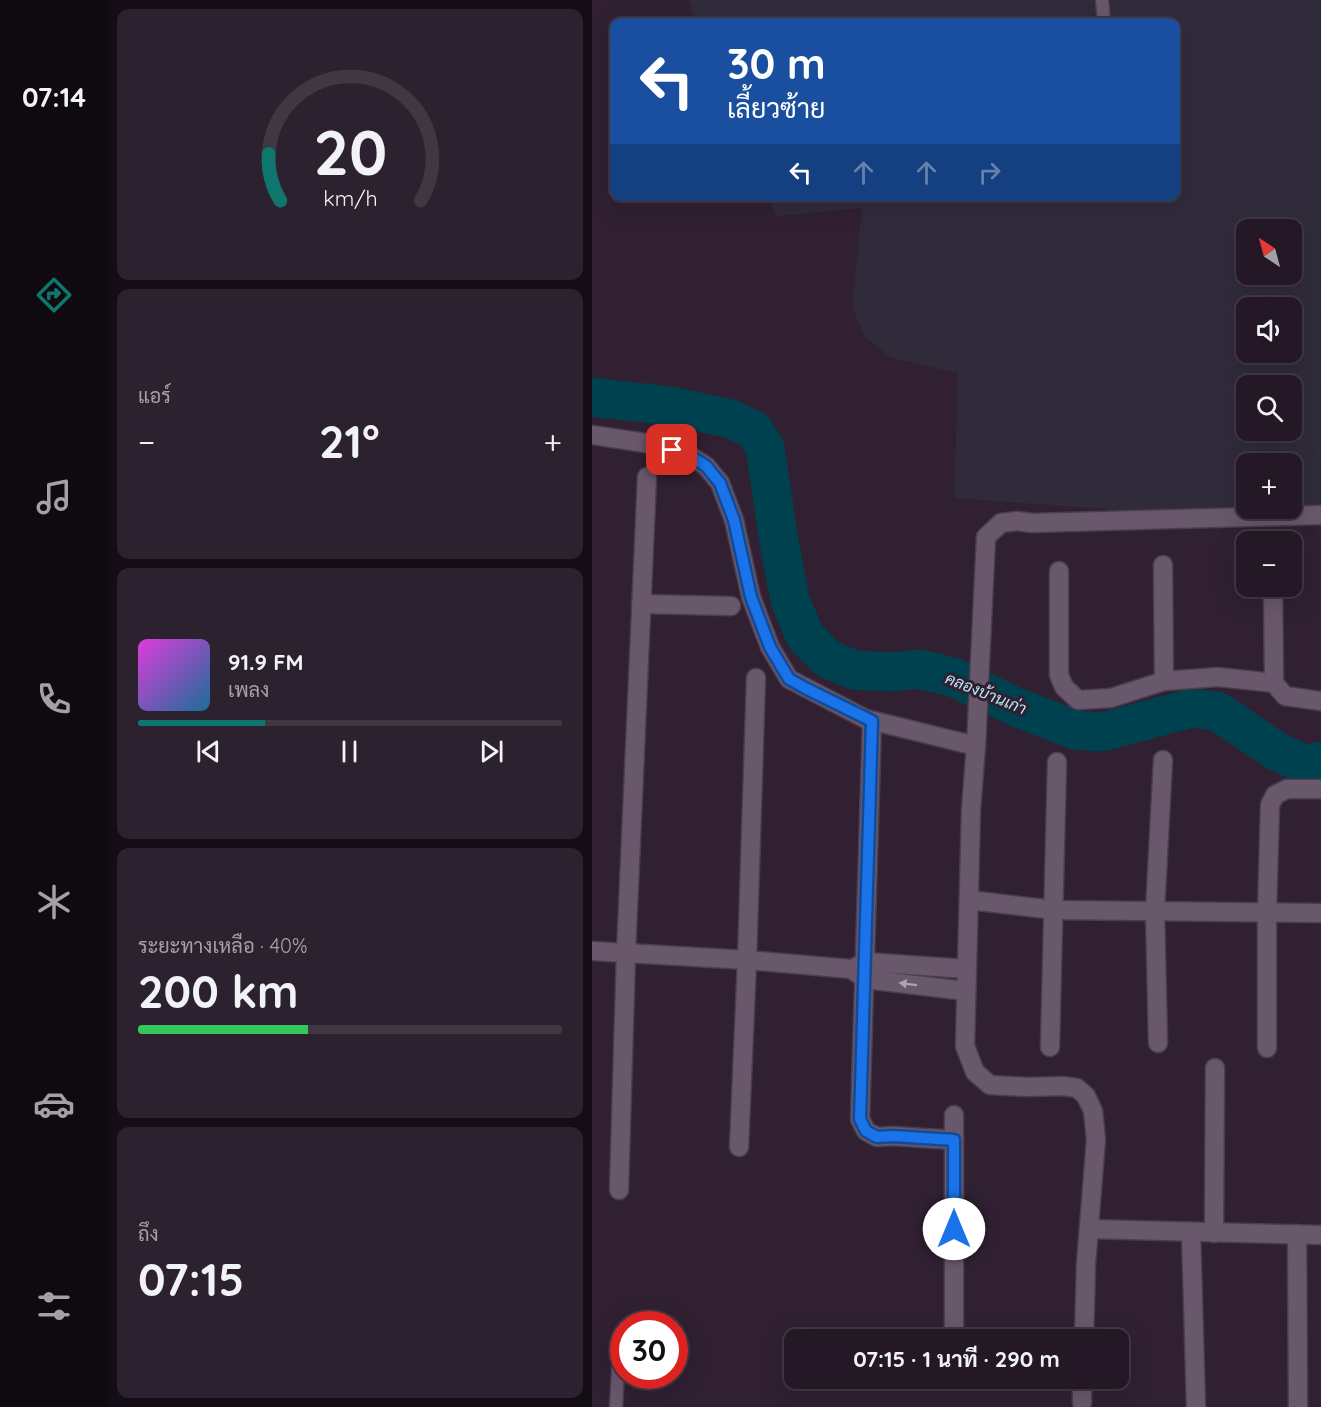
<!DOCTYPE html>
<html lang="th">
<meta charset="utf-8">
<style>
:root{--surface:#241826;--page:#2c212e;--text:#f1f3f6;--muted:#a3a0a7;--line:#413743;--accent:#0f766e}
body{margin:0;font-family:Quicksand,Sarabun,sans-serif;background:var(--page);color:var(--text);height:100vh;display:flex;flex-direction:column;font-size:22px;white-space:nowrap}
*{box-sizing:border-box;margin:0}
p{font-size:20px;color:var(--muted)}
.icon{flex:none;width:33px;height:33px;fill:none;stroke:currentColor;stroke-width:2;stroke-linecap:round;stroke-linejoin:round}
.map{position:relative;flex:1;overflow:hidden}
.drawer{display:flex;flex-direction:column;gap:9px;padding:9px;background:#140d15;width:484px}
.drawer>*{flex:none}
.banner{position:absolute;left:18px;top:18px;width:570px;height:183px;border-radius:12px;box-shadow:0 6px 24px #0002,0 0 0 2px var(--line);background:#1a4fa0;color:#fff;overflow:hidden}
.needle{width:39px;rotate:324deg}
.buttons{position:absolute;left:644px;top:219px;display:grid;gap:12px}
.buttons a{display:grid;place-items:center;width:66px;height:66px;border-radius:12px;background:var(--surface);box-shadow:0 6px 24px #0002,0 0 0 2px var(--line);font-size:30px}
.speed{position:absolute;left:18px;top:1311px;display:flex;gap:12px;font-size:30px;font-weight:700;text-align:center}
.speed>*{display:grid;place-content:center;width:78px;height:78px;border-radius:50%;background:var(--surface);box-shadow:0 6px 24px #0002,0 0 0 2px var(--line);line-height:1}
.speed .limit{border:9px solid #d22;background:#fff;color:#111}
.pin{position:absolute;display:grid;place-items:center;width:51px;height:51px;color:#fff;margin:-26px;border-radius:12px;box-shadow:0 3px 9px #0006}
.me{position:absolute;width:66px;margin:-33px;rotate:0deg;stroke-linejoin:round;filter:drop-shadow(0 0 4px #0008)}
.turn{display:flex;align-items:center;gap:21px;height:126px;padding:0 18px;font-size:27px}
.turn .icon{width:78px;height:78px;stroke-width:2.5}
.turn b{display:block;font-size:42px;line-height:51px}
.lanes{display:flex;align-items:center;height:57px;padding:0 18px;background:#0003;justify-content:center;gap:30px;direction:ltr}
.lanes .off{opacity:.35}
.big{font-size:45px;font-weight:700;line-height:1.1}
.drawer .card{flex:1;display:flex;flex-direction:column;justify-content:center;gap:9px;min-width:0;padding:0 21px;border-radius:12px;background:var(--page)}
.drawer .dial{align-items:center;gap:0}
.dial svg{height:156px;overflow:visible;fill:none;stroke:var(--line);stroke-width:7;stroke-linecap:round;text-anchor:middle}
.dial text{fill:var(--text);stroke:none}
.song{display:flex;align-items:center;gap:18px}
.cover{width:72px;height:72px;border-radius:9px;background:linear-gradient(135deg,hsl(300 70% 55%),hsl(200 70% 35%))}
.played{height:6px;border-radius:3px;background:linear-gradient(90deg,var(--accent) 30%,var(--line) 30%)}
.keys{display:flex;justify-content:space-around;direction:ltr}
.heat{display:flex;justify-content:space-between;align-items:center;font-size:33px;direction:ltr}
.charge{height:9px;border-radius:4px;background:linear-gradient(90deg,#34c759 40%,var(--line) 0)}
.trip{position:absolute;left:192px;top:1329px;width:345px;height:60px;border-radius:12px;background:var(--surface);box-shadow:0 6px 24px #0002,0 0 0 2px var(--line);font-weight:700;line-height:60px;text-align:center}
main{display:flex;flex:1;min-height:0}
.menu{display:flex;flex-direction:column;width:108px;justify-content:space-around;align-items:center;background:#0e0a0f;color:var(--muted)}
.menu .icon{width:42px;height:42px}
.menu .selected{color:var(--accent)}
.menu b{font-size:27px;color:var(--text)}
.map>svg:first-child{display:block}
.industrial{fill:#302b3b;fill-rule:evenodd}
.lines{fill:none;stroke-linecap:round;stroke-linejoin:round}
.river{stroke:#004150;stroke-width:39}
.lane-casing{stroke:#4b3d4d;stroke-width:15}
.street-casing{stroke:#4b3d4d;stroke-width:21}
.lane{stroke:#69576b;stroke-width:12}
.street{stroke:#69576b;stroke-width:18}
.oneway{fill:#afa1b0}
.route-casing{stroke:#114b97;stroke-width:15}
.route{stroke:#1a73e8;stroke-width:10}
.labels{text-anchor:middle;stroke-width:6;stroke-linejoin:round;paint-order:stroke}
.water-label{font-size:16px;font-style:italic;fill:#b7e8f7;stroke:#302032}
</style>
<main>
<nav class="menu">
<b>07:14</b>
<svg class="icon selected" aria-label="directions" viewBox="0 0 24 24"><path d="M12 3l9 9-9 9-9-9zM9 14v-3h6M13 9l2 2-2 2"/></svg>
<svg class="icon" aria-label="music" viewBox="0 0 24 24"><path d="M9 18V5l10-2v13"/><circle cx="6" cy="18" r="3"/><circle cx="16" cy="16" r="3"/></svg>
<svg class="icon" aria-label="phone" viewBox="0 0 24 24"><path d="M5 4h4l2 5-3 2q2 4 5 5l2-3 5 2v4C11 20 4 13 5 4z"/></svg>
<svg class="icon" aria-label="climate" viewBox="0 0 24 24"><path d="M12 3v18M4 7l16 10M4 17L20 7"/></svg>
<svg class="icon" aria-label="car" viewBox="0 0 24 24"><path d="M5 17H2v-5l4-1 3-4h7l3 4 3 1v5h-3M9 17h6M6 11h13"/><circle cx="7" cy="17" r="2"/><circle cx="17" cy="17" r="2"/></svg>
<svg class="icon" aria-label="filters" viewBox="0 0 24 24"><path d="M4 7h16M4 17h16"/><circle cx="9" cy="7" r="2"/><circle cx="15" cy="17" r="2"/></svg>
</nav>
<section class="drawer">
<div class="card dial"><svg viewBox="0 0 100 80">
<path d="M14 69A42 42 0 1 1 86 69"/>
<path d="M14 69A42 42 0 0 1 8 45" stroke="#0f766e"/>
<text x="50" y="56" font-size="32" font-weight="700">20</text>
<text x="50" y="72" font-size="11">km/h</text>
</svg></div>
<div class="card"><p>แอร์</p>
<div class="heat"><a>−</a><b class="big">21°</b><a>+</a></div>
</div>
<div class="card">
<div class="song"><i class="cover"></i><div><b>91.9 FM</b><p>เพลง</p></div></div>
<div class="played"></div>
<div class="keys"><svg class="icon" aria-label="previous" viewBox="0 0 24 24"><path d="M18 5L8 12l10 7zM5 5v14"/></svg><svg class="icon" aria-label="pause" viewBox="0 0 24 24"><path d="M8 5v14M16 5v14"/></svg><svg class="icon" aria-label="next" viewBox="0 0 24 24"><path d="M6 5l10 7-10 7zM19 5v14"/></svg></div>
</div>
<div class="card"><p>ระยะทางเหลือ · 40%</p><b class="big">200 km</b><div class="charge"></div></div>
<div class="card"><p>ถึง</p><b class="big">07:15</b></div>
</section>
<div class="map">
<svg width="729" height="1407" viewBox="0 0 729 1407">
<rect width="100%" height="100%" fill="#302032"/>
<!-- industrial -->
<path class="industrial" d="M98,0H728V507L699,508V464H654V508L537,511L362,498L366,373L300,358L274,338L260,308L270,208L185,216L176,197L584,196V22H102ZM654,230H699V274H654ZM654,308H699V352H654ZM654,386H699V430H654Z"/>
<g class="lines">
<!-- river -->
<polyline class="river" points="0,397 79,406 139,419 162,430 173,448 187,541 198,600 213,636 236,659 262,670 298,672 328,669 363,678 424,707 483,730 510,732 600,708 625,711 684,751 714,765 729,761"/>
<!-- lane casing -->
<g class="lane-casing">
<g id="lane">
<polyline points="510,0 512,22"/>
<polyline points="24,1407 28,1335"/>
</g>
</g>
<!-- street casing -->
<g class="street-casing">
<g id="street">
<polyline points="0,435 60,444 100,457 114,466 128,483 142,520 159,597 178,647 197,679 274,719 384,746"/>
<polyline points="571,565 572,681"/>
<polyline points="467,571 467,675 472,687 486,700 519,698 572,681 626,677 682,683 693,696 729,701"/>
<polyline points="681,586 682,683"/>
<polyline points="49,604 139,606"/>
<polyline points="280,721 268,1119 274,1131 285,1137 301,1136 362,1140"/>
<polyline points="377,900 462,910 729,913"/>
<polyline points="0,951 155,960 259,969 273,979 374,991"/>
<polyline points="264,967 273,962 375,969"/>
<polyline points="566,1043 563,911 571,760"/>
<polyline points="458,1047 465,762"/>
<polyline points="675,1048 675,912 678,805 683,795 695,789 729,789"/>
<polyline points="147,1147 155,960 164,678"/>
<polyline points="27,1190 34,953 55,477"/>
<polyline points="497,1229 729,1235"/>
<polyline points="599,1232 604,1407"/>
<polyline points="622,1233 623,1068"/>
<polyline points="705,1234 706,1407"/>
<polyline points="362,1340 362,1115"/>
<polyline points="492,1340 494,1264 504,1139 501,1111 494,1096 485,1088 471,1086 436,1087 398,1085 383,1072 373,1046 379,810 384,746 394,537 409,523 425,521 440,523 729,515"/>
<polyline points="490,1402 490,1378"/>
</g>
</g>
<!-- lane -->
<use href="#lane" class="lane"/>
<!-- street -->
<use href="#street" class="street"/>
</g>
<!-- one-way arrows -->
<defs><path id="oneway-solid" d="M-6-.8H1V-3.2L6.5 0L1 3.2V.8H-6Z" transform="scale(1.5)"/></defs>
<use class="oneway" href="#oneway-solid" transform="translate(316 984) rotate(-173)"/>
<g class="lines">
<!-- route casing -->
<g class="route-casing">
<polyline id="route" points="80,450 100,457 114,466 128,483 142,520 159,597 178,647 197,679 215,689 280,721 268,1119 274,1131 285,1137 301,1136 362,1140 362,1229"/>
</g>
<!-- route -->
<use href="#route" class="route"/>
</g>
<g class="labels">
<!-- water labels -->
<g class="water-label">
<text transform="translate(394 693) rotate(22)" y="6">คลองบ้านเก่า</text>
</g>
</g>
</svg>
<div class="buttons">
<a><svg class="needle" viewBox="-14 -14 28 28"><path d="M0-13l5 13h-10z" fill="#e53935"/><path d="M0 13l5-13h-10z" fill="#a3a0a7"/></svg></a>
<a><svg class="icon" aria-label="sound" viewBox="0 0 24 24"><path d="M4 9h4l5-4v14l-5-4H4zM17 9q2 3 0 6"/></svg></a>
<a><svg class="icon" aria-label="search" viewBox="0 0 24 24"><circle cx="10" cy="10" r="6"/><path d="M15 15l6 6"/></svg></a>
<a>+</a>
<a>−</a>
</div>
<div class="speed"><div class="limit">30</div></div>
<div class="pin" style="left:80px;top:450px;background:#d93025"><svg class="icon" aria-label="arrive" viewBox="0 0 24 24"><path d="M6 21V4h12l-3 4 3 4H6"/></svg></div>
<svg class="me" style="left:362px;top:1229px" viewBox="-20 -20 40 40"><circle r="19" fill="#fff"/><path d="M0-13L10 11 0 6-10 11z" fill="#1a73e8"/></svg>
<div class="trip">07:15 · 1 นาที · 290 m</div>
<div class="banner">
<div class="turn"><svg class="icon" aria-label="left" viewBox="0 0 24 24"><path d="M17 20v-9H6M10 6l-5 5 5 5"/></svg><div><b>30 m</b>เลี้ยวซ้าย</div></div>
<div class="lanes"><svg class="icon" aria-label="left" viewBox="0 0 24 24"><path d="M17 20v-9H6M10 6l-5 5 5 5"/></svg><svg class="icon off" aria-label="ahead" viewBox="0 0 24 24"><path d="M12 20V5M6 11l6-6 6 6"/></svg><svg class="icon off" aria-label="ahead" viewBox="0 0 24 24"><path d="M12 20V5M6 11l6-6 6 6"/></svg><svg class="icon off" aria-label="right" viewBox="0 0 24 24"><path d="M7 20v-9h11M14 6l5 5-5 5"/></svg></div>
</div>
</div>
</main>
